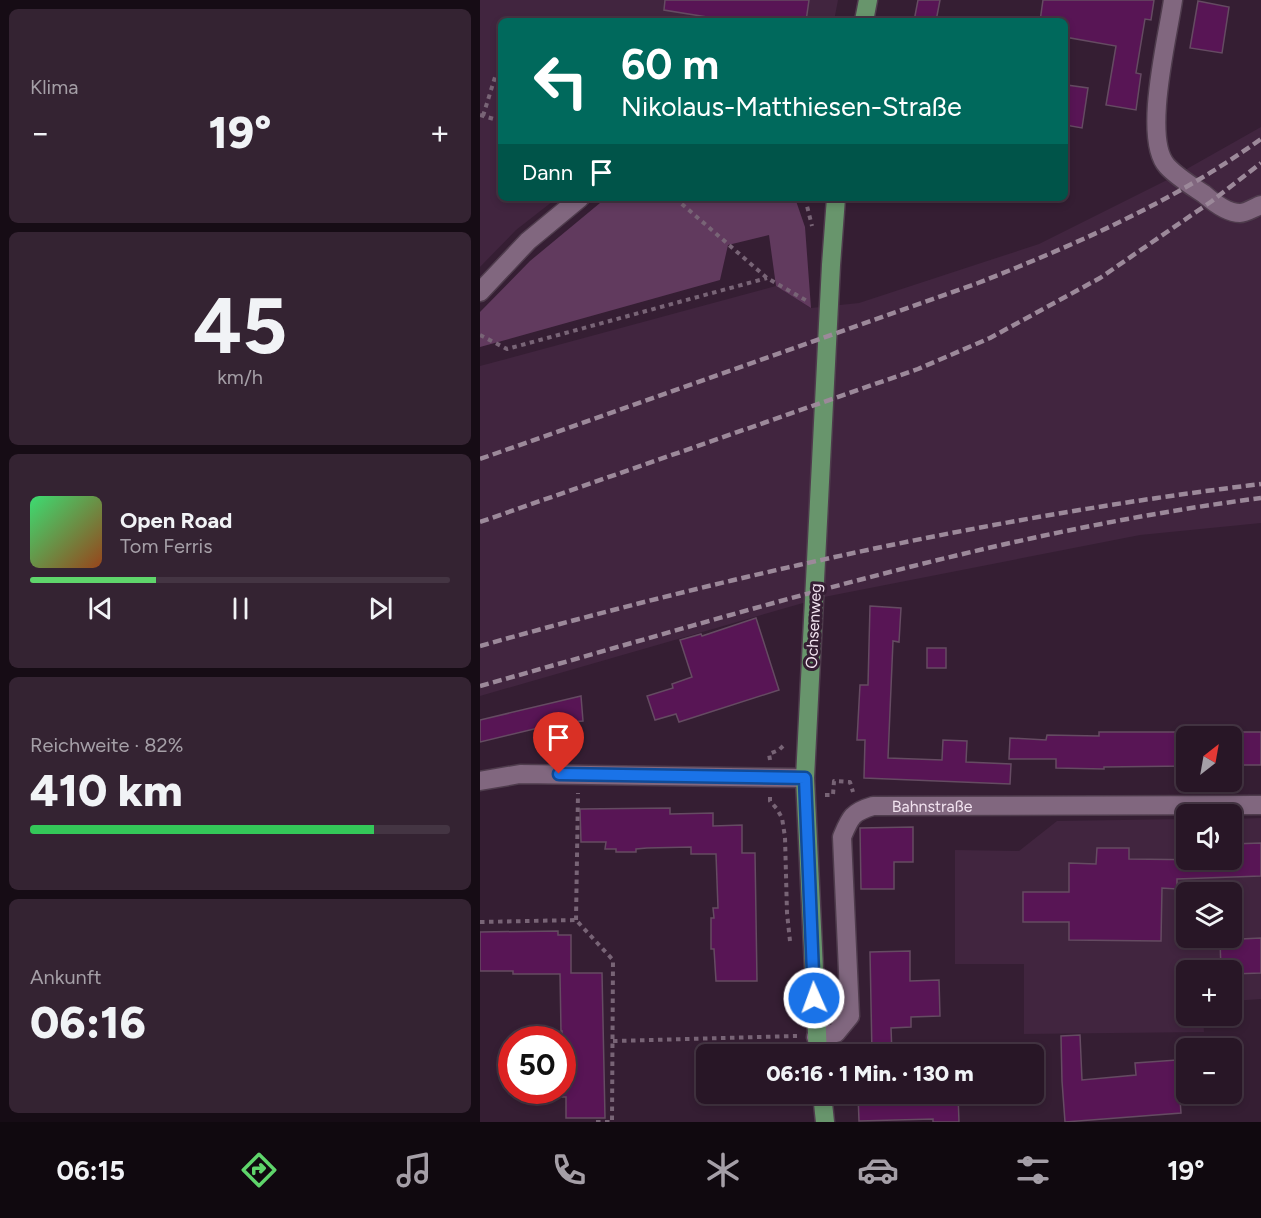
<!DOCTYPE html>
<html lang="de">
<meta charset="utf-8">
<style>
:root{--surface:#281626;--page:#342332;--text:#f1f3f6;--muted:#a59fa7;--line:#443543;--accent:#5fd56b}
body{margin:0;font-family:Figtree,sans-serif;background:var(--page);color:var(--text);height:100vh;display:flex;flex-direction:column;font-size:22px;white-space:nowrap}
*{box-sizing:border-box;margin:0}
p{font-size:20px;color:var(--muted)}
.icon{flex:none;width:33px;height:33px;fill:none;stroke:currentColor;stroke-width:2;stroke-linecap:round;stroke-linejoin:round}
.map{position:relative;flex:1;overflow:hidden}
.drawer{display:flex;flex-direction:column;gap:9px;padding:9px;background:#160c15;width:480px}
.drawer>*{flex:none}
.banner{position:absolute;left:18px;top:18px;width:570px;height:183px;border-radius:9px;box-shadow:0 3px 9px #0003,0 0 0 2px var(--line);background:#00695c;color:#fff;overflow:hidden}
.needle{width:39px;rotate:31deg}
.fabs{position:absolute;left:696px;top:726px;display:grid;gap:12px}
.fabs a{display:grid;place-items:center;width:66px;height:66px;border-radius:9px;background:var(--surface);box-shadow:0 3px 9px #0003,0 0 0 2px var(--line);font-size:30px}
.speed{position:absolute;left:18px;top:1026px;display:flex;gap:12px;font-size:30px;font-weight:700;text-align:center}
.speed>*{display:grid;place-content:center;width:78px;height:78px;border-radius:50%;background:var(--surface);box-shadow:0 3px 9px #0003,0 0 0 2px var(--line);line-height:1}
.speed .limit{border:9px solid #d22;background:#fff;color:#111}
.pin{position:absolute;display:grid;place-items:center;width:51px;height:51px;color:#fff;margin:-62px -26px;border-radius:50% 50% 50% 0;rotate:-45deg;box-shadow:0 0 6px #0007}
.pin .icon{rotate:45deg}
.me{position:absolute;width:66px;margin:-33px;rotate:358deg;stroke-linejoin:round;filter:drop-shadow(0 0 4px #0008)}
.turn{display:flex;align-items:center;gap:21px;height:126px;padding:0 24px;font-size:27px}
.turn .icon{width:78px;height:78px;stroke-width:2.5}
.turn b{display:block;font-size:42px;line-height:51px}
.then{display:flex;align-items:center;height:57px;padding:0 24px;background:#0003;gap:12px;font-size:22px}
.big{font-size:45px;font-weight:800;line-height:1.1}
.drawer .widget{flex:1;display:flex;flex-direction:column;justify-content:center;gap:9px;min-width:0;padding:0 21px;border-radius:9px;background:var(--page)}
.drawer .dial{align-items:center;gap:0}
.dial b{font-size:78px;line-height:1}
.song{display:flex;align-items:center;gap:18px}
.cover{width:72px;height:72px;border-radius:9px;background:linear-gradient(135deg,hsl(140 70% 55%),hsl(20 70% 35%))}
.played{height:6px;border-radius:3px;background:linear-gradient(90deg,var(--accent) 30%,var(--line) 30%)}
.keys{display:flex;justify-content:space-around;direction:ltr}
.heat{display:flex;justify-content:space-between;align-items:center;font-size:33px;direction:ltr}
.charge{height:9px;border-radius:4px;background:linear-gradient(90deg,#34c759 82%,var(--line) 0)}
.trip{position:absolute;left:216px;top:1044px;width:348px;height:60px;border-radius:9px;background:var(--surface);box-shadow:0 3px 9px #0003,0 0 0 2px var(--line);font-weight:800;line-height:60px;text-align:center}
.dock{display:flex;height:96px;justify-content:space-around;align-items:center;background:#10090f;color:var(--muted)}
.dock .icon{width:42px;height:42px}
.dock .active{color:var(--accent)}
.dock b{font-size:27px;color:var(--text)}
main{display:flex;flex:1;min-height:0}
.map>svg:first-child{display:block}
.built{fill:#41253f;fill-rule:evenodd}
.green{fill:#613a5e}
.building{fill:#581555;stroke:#654b62;stroke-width:1.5}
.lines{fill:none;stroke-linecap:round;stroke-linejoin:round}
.minor-casing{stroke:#4f3c4d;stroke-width:21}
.major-casing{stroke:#4f3c4d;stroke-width:21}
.path{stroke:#786476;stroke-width:4;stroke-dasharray:4.5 4.5;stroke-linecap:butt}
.minor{stroke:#81677f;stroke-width:18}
.major{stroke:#68956c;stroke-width:18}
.rail{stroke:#9c899a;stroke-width:4.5;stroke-dasharray:9 4.5;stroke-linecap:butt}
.route-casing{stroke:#114b97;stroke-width:15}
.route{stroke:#1a73e8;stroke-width:10}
.labels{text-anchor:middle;stroke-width:6;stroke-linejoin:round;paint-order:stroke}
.street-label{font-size:16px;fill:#f1e2ef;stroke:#351e33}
</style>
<main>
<section class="drawer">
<div class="widget"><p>Klima</p>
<div class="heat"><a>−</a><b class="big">19°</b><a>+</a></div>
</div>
<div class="widget dial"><b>45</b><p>km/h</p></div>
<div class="widget">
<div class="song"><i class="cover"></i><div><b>Open Road</b><p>Tom Ferris</p></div></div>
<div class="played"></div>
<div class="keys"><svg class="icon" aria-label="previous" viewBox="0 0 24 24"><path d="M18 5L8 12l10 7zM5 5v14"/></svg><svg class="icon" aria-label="pause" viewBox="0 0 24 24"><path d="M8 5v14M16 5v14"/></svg><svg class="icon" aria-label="next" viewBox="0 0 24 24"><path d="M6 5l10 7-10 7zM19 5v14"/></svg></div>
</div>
<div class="widget"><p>Reichweite · 82%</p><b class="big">410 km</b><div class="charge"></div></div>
<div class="widget"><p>Ankunft</p><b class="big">06:16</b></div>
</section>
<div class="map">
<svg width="781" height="1122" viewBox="0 0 781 1122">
<rect width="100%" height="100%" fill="#351e33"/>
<!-- built -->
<g class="built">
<polygon points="0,0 358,0 354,21 21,21 21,198 77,198 36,230 0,267"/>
<polygon points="781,127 781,523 660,535 344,597 0,696 0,366 296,286 331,308 379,303 559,244 689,179"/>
<path d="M781,818V999L752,1001V970H706V1016H723L724,1032L544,1034V964H475V850L539,851L577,821L706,819V860H752V819ZM706,892H752V938H706Z"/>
</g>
<!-- green -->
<polygon class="green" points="129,198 315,198 325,227 331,308 296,286 289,235 248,245 240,280 0,347 0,312 50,261 120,203"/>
<!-- building -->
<g class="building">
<polygon points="185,0 329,0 326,21 252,21 184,10"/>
<polygon points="438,0 460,0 456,21 434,21"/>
<polygon points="563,0 674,0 671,20 665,19 656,73 661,74 656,110 626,105 636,46 585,37 585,21 560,21"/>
<polygon points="718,1 749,7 742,53 710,48"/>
<polygon points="587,85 608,88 602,128 585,125"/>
<polygon points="390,606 421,608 419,642 413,641 408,758 462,760 463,740 487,741 486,762 531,764 530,784 384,778 385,740 377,740 380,685 388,685"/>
<polygon points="276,618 299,690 199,722 196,714 175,720 167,696 193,688 192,684 212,677 200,640 221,634 222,636"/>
<rect x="447" y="648" width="19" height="20"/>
<polygon points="101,696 103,721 79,723 0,742 0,720"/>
<polygon points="619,732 706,732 706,766 624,767 624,769 576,768 576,759 529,759 530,738 566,740 567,735 619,736"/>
<rect x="752" y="732" width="29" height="33"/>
<polygon points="190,808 190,814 233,813 233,826 262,825 262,853 275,853 277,981 236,981 234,949 231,949 231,918 234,918 233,908 238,908 236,854 211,854 211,847 167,848 156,849 156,852 136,852 136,849 125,849 126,842 101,842 100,809"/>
<polygon points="433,827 433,862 414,862 414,889 381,889 380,828"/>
<polygon points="781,843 781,876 697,879 697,889 682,888 681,941 589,940 589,922 543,922 543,892 589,892 589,863 616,864 617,848 649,848 649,859 729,860 752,860 752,844"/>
<polygon points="78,931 78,935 91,935 91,973 122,973 125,1118 86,1118 86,1097 82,1097 82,1031 81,1031 80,974 33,974 33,971 0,971 0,932"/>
<polygon points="781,938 781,973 752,974 752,970 741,970 740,940"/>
<polygon points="430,951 430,981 459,980 460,1016 431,1017 431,1027 411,1028 412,1054 392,1054 390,952"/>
<polygon points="600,1035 602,1080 656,1075 655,1063 697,1060 701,1113 585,1122 582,1081 581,1036"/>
<polygon points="378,1094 478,1094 479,1122 453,1122 453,1119 379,1121"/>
</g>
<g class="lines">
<!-- minor casing -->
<g class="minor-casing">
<g id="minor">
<path d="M693,0C688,36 662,139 687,166C697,177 712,186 724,194C733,202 747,213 760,213C766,213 775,207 781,205"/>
<polyline points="0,292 48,241 100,198"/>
<polyline points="0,781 40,774 325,778"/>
<path id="s1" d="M336,1037L356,1033L370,1016L362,837C370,818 372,812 393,806L781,805"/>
</g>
</g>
<!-- major casing -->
<g class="major-casing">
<g id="major">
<polyline points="384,21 388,0"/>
<polyline points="338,1054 325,778 351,265 356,198"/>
<polyline points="342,1094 345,1122"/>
</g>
</g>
<!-- path -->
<g class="path">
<polyline points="0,115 21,121"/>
<polyline points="3,116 16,74"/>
<polyline points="195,198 287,278 329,302"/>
<polyline points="325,198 332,226"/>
<polyline points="0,335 27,349 287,278"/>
<polyline points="290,760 289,754 299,750 305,744"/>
<polyline points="345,795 353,795 354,781 370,782 373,792"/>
<polyline points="290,797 290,801 297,809 302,818 305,837 307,913 310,941"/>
<polyline points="96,920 98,793"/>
<polyline points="0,922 96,920 133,960 132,1122 113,1122"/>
<polyline points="133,1041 317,1036"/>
</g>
<!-- minor -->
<use href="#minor" class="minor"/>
<!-- major -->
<use href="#major" class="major"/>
<!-- rail -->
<g class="rail">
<path d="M0,459L498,283C597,244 695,201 781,139"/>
<polyline points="0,522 438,369 510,338 620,278 732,201 781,163"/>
<path d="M0,646C256,574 517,516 781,484"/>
<path d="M0,686C258,614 515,532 781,498"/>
</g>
</g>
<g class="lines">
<!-- route casing -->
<g class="route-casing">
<polyline id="route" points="79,774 325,778 334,998"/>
</g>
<!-- route -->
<use href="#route" class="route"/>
</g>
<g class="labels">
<!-- street labels -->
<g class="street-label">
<text transform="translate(333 626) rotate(-87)" y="6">Ochsenweg</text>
<text dy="6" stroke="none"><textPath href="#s1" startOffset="327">Bahnstraße</textPath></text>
</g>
</g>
</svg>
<div class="fabs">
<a><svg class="needle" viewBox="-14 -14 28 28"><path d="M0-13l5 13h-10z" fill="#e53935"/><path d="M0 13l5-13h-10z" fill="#a59fa7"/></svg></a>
<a><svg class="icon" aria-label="sound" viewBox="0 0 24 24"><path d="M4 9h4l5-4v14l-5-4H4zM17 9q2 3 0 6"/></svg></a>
<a><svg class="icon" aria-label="layers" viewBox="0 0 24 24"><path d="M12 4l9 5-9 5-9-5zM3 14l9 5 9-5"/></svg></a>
<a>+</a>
<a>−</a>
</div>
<div class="speed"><div class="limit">50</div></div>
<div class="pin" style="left:79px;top:774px;background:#d93025"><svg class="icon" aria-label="arrive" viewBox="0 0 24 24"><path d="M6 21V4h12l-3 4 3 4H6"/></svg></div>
<svg class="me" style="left:334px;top:998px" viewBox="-20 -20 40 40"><circle r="17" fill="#1a73e8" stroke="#fff" stroke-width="3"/><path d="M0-11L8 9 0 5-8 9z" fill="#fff"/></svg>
<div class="trip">06:16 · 1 Min. · 130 m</div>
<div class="banner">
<div class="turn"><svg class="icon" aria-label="left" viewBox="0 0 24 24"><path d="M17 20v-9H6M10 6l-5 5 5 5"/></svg><div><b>60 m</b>Nikolaus-Matthiesen-Straße</div></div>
<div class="then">Dann<svg class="icon" aria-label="arrive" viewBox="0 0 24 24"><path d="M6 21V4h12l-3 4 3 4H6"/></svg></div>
</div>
</div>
</main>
<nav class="dock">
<b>06:15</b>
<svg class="icon active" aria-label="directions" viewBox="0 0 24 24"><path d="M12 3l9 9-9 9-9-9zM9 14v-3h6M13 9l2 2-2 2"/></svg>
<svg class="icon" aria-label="music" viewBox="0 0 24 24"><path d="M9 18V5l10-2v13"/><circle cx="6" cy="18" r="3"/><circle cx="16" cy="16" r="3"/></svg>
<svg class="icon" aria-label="phone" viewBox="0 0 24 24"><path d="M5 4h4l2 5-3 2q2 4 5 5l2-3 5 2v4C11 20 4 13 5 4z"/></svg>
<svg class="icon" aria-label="climate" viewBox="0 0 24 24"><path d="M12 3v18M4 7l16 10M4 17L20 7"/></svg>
<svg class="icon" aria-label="car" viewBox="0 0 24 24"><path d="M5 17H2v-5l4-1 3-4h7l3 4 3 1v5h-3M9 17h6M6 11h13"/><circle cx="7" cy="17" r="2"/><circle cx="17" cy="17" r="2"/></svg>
<svg class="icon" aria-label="filters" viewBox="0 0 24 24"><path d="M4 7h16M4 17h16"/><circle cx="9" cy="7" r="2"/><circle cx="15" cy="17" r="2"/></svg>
<b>19°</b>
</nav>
